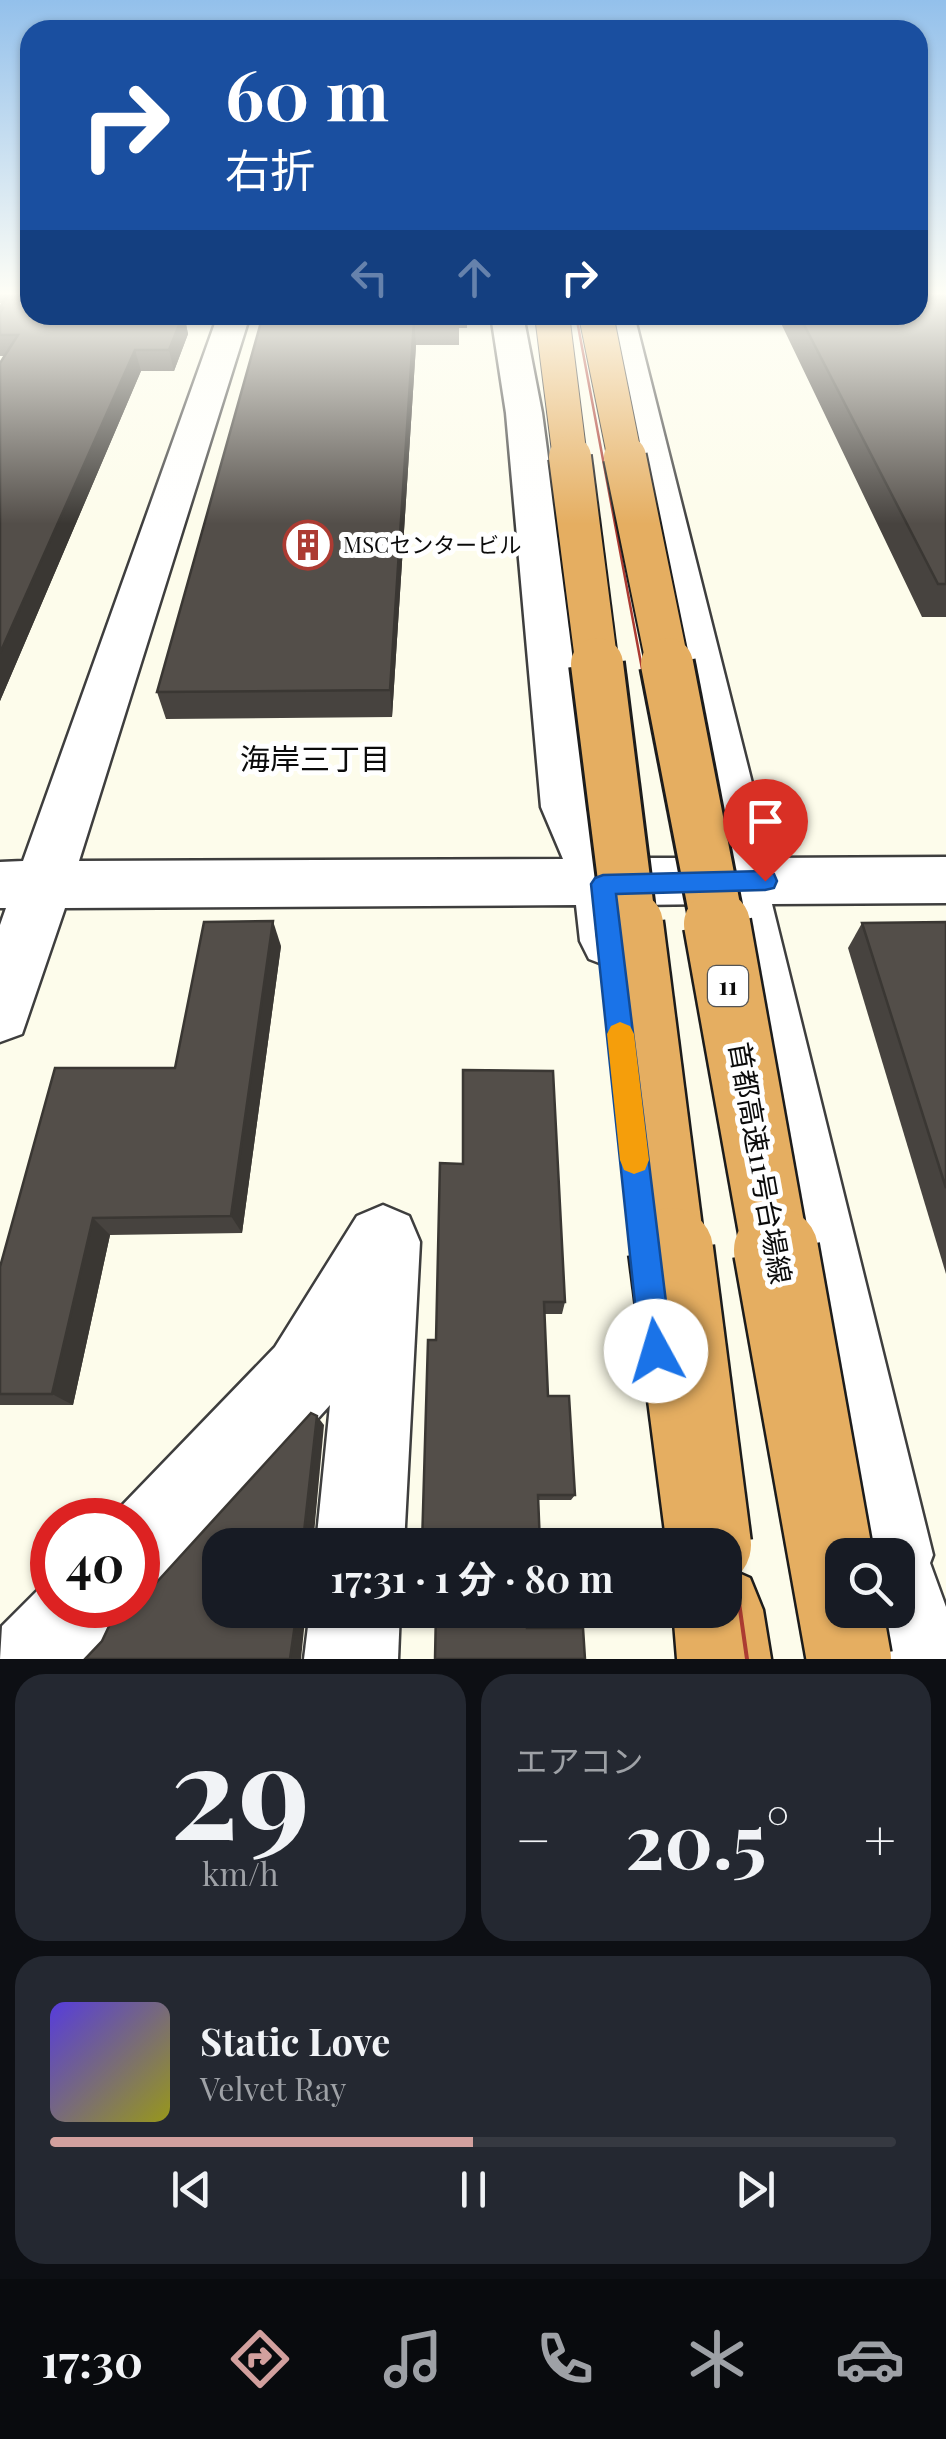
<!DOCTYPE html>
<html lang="ja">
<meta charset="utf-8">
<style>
:root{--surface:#171b24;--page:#242831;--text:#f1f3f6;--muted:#9ea1a6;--line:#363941;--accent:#d2a09e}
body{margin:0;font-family:"Playfair Display","Noto Sans JP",serif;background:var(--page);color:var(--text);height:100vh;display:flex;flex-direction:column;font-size:38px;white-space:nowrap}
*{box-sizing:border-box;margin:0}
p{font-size:32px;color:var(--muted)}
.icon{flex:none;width:55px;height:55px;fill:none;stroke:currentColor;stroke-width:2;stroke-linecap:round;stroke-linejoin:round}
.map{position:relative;height:1659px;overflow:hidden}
.panel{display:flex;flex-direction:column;gap:15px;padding:15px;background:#0d0f14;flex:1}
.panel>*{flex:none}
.banner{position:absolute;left:20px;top:20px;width:908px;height:305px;border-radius:30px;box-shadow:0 2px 8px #0004;background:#1a4fa0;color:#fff;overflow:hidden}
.fabs{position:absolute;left:825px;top:1538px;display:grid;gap:20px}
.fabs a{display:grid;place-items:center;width:90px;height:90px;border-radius:20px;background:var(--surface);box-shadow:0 2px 8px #0004;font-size:50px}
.speed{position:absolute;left:30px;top:1498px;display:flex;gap:20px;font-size:50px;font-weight:700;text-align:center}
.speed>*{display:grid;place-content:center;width:130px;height:130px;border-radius:50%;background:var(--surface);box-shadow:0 2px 8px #0004;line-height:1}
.speed .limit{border:15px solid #d22;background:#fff;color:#111}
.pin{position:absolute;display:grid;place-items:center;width:85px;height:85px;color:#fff;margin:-102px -42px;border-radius:50% 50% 50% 0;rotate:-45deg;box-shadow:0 0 10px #0007}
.pin .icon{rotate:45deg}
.me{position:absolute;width:110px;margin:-55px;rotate:354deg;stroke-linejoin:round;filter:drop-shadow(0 0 8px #0008)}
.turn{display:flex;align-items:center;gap:35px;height:210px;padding:0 40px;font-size:45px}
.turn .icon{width:130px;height:130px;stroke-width:2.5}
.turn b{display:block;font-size:70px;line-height:85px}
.lanes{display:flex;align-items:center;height:95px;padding:0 40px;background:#0003;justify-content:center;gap:50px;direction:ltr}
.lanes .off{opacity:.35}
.big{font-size:75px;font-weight:700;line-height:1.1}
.panel .tile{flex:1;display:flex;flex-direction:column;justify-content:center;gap:15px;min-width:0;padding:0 35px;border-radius:30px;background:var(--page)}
.panel .dial{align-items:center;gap:0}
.dial b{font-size:130px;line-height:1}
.song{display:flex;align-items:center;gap:30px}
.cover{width:120px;height:120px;border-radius:15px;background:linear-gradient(135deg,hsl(250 70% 55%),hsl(60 70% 35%))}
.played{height:10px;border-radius:5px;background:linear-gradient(90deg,var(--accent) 50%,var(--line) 50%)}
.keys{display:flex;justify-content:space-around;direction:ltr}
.heat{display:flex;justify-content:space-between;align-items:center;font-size:55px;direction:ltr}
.panel .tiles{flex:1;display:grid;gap:15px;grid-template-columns:1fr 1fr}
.tile:last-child{grid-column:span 2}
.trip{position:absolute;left:202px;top:1528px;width:540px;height:100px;border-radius:30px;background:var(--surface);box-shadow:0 2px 8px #0004;font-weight:700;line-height:100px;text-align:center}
.tab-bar{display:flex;height:160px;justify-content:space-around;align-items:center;background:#090b0e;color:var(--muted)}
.tab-bar .icon{width:70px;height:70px}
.tab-bar .current{color:var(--accent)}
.tab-bar b{font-size:45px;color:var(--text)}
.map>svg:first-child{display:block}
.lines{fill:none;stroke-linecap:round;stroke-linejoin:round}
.minor-casing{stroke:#3e3e3e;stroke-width:5}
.highway-casing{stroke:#1c1c1c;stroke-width:5}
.minor{fill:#fff;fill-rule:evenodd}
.highway{fill:#e5ae61;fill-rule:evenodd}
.tram-far1{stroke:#ac3b32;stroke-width:2.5}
.tram{stroke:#ac3b32;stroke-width:4}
.highway-bridge-far4-casing{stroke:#1c1c1c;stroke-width:36;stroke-linecap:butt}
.highway-bridge-far3-casing{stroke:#1c1c1c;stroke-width:46;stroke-linecap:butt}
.highway-bridge-far2-casing{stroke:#1c1c1c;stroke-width:58;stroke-linecap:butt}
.highway-bridge-far1-casing{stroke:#1c1c1c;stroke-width:71;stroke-linecap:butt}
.highway-bridge-casing{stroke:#1c1c1c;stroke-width:89;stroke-linecap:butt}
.highway-bridge-far4{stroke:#e5ae61;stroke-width:34}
.highway-bridge-far3{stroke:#e5ae61;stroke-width:42}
.highway-bridge-far2{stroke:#e5ae61;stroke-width:52}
.highway-bridge-far1{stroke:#e5ae61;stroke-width:66}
.highway-bridge{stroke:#e5ae61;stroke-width:84}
.wall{fill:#47433f}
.shaded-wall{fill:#3a3733}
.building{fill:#534e49;stroke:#3a3733;stroke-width:2.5}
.route{fill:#1a73e8;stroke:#114b97;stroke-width:2.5}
.slow{fill:#f59e0b}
.labels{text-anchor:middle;stroke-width:10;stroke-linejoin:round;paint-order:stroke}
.far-poi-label{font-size:22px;fill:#0b0b0b;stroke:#fff;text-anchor:start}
.shield{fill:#fff;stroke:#545454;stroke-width:2.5}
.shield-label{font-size:25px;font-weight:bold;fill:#0b0b0b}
.street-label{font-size:28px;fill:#0b0b0b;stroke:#fff}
.neighbourhood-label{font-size:30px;fill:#0b0b0b;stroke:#fff}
</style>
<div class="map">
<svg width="946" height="1659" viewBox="0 0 946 1659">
<rect width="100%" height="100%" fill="#fdfceb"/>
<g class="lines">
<!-- minor casing -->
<g class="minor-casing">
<g id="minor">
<polygon points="218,315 250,315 79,861 563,859 541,807 506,413 491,315 523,315 542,413 595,807 619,858 707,858 699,787 602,315 634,315 753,787 763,858 946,857 946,903 772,904 933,1555 930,1563 946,1607 946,1659 865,1659 856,1610 898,1610 898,1555 845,1555 714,904 635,905 640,941 631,959 610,967 589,959 580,941 576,905 65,908 22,1034 0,1042 0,925 6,908 0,908 0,862 23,861"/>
<polygon points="383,1205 409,1216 420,1242 404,1545 316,1545 330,1405 169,1583 138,1596 138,1520 108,1520 275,1347 357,1216"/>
<polygon points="52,1576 52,1605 133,1605 120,1637 99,1659 0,1659 2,1626"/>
<polygon points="310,1610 400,1610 398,1659 304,1659"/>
</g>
</g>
<!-- highway casing -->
<g class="highway-casing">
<polygon id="highway" points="725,1567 750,1578 763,1610 771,1659 677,1659 673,1610 725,1610"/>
</g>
<!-- minor -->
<use href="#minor" class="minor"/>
<!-- highway -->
<use href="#highway" class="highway"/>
<!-- tram-far1 -->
<g class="tram-far1">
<polyline points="557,315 690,1253"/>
<polyline points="576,315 751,1253"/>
</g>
<!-- tram -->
<g class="tram">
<polyline points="689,1250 747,1659"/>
<polyline points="751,1250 827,1659"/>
</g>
<!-- highway-bridge-far4 casing -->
<g class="highway-bridge-far4-casing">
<g id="highway-bridge-far4">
<polyline points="552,315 570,459"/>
<polyline points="596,315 625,459"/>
</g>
</g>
<!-- highway-bridge-far3 casing -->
<g class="highway-bridge-far3-casing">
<g id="highway-bridge-far3">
<polyline points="570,457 597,667"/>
<polyline points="625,457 668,667"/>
</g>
</g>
<!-- highway-bridge-far2 casing -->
<g class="highway-bridge-far2-casing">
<g id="highway-bridge-far2">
<polyline points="597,664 630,927"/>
<polyline points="667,664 718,927"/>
</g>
</g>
<!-- highway-bridge-far1 casing -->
<g class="highway-bridge-far1-casing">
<g id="highway-bridge-far1">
<polyline points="630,924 672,1253"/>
<polyline points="717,924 776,1253"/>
</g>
</g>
<!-- highway-bridge casing -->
<g class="highway-bridge-casing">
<g id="highway-bridge">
<polyline points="671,1250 709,1545"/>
<polyline points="776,1250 849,1659"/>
</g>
</g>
<!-- highway-bridge-far4 -->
<use href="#highway-bridge-far4" class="highway-bridge-far4"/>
<!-- highway-bridge-far3 -->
<use href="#highway-bridge-far3" class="highway-bridge-far3"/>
<!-- highway-bridge-far2 -->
<use href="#highway-bridge-far2" class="highway-bridge-far2"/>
<!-- highway-bridge-far1 -->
<use href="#highway-bridge-far1" class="highway-bridge-far1"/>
<!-- highway-bridge -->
<use href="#highway-bridge" class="highway-bridge"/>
</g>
<!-- wall -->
<g class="wall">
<polygon points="0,292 30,292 186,324 188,334 174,371 141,371 0,701 0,363 4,356 0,356 0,307 2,303 0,303"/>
<polygon points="946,292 946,617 922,617 777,315 918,315"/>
<polygon points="263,315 467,315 467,328 459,328 459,345 416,345 392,717 166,719 157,692"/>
<polygon points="946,922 946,1274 848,948 862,923"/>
<polygon points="281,946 242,1233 110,1235 73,1405 0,1405 0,1267"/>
<polygon points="463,1164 565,1302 562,1314 545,1314 548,1396 575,1495 571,1500 538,1500 436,1340"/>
</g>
<!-- shaded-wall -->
<g class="shaded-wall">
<polygon points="178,315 189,315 186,324 188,334 174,371 169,350"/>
<polygon points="414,320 416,345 392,717 390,690"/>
<polygon points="135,350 141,371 0,701 0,653"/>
<polygon points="273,921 281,946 242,1233 231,1216"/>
<polygon points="93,1218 110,1235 73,1405 52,1394"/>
<polygon points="317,1416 324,1425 313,1545 310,1545 303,1541"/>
<polygon points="297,1610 306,1610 301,1659 290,1659"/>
</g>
<!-- building -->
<g class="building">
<polygon points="10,292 30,292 30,315 183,315 169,350 135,350 0,653 0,363 18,335 0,335 0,313 3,308 0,307"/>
<polygon points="918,292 946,292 946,584 938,584 799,315 918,315"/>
<polygon points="263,315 459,315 459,320 414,320 390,690 157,692"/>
<polygon points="273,921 231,1216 93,1218 52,1394 0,1394 0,1267 55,1068 175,1068 204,922"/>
<polygon points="946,922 946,1188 862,923"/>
<polygon points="463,1070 553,1071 565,1302 544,1302 548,1396 569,1396 575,1495 538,1495 540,1545 422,1545 428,1340 436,1340 440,1163 463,1164"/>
<polygon points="311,1413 317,1416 303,1541 310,1545 220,1545 220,1610 297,1610 290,1659 85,1659 102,1641 119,1605 138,1605 138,1591 155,1584"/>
<polygon points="436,1610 527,1610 527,1628 583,1628 585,1659 435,1659"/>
</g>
<!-- sky -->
<linearGradient id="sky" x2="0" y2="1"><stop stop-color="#93c0eb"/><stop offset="0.56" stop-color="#fefef6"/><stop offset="1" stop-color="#fefef6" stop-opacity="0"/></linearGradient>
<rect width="946" height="524" fill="url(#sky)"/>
<!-- route -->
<polygon class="route" points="765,871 774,874 777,881 774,888 765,890 616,894 672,1351 668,1362 656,1367 644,1362 640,1351 591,884 595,878 603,875"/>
<!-- slow -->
<polygon class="slow" points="620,1022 630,1026 634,1034 649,1160 645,1170 634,1174 624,1170 620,1160 607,1034 611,1026"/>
<!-- icons -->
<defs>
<g id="building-ring" transform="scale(2.5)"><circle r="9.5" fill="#fff" stroke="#ac3b32" stroke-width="1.5"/><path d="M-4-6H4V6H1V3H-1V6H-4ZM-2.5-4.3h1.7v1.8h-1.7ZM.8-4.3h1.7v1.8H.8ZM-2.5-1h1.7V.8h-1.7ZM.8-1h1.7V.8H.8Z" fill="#ac3b32"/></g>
</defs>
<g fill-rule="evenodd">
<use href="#building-ring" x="308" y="545"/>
</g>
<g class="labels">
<!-- far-poi labels -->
<g class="far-poi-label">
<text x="343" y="553">MSCセンタービル</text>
</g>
<!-- shield labels -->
<rect class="shield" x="708" y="966" width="40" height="40" rx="8"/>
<g class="shield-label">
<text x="728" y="995">11</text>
</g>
<!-- street labels -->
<g class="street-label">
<text transform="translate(760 1163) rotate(80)" y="10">首都高速11号台場線</text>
</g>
<!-- neighbourhood labels -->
<g class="neighbourhood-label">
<text x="315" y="770">海岸三丁目</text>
</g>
</g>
</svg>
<div class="fabs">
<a><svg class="icon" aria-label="search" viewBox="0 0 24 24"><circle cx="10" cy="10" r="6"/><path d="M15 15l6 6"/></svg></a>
</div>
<div class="speed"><div class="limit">40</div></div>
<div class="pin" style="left:765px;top:881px;background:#d93025"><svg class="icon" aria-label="arrive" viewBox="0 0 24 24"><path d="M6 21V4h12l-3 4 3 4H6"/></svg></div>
<svg class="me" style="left:656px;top:1351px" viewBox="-20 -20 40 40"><circle r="19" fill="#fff"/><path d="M0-13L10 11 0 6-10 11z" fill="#1a73e8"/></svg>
<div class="trip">17:31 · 1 分 · 80 m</div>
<div class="banner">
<div class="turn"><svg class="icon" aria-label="right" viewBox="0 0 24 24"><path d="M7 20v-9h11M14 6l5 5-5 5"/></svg><div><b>60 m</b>右折</div></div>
<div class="lanes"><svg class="icon off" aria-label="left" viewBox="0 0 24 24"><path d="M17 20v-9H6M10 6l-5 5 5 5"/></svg><svg class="icon off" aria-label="ahead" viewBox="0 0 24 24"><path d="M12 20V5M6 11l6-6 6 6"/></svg><svg class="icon" aria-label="right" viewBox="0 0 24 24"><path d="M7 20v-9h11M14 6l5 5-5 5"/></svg></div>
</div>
</div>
<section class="panel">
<div class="tiles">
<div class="tile dial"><b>29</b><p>km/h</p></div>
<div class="tile"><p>エアコン</p>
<div class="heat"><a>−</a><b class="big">20.5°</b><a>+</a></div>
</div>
<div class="tile">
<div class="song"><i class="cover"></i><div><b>Static Love</b><p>Velvet Ray</p></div></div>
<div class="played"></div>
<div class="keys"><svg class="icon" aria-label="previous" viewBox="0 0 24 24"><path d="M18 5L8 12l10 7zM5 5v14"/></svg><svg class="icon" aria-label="pause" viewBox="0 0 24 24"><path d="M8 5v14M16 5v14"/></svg><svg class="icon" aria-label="next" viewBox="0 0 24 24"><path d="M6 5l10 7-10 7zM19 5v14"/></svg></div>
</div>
</div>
</section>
<nav class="tab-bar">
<b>17:30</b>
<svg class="icon current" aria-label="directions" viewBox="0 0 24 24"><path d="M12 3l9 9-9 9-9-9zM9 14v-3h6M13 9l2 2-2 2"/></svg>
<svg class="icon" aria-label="music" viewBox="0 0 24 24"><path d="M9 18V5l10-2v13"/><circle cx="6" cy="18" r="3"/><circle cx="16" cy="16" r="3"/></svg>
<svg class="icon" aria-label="phone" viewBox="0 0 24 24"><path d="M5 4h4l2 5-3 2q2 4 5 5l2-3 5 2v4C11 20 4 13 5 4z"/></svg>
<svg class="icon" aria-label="climate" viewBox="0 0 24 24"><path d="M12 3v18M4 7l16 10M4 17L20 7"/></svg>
<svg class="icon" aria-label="car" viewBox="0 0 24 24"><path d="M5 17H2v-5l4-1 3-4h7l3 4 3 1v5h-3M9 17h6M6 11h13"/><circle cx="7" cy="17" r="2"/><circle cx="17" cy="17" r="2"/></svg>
</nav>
